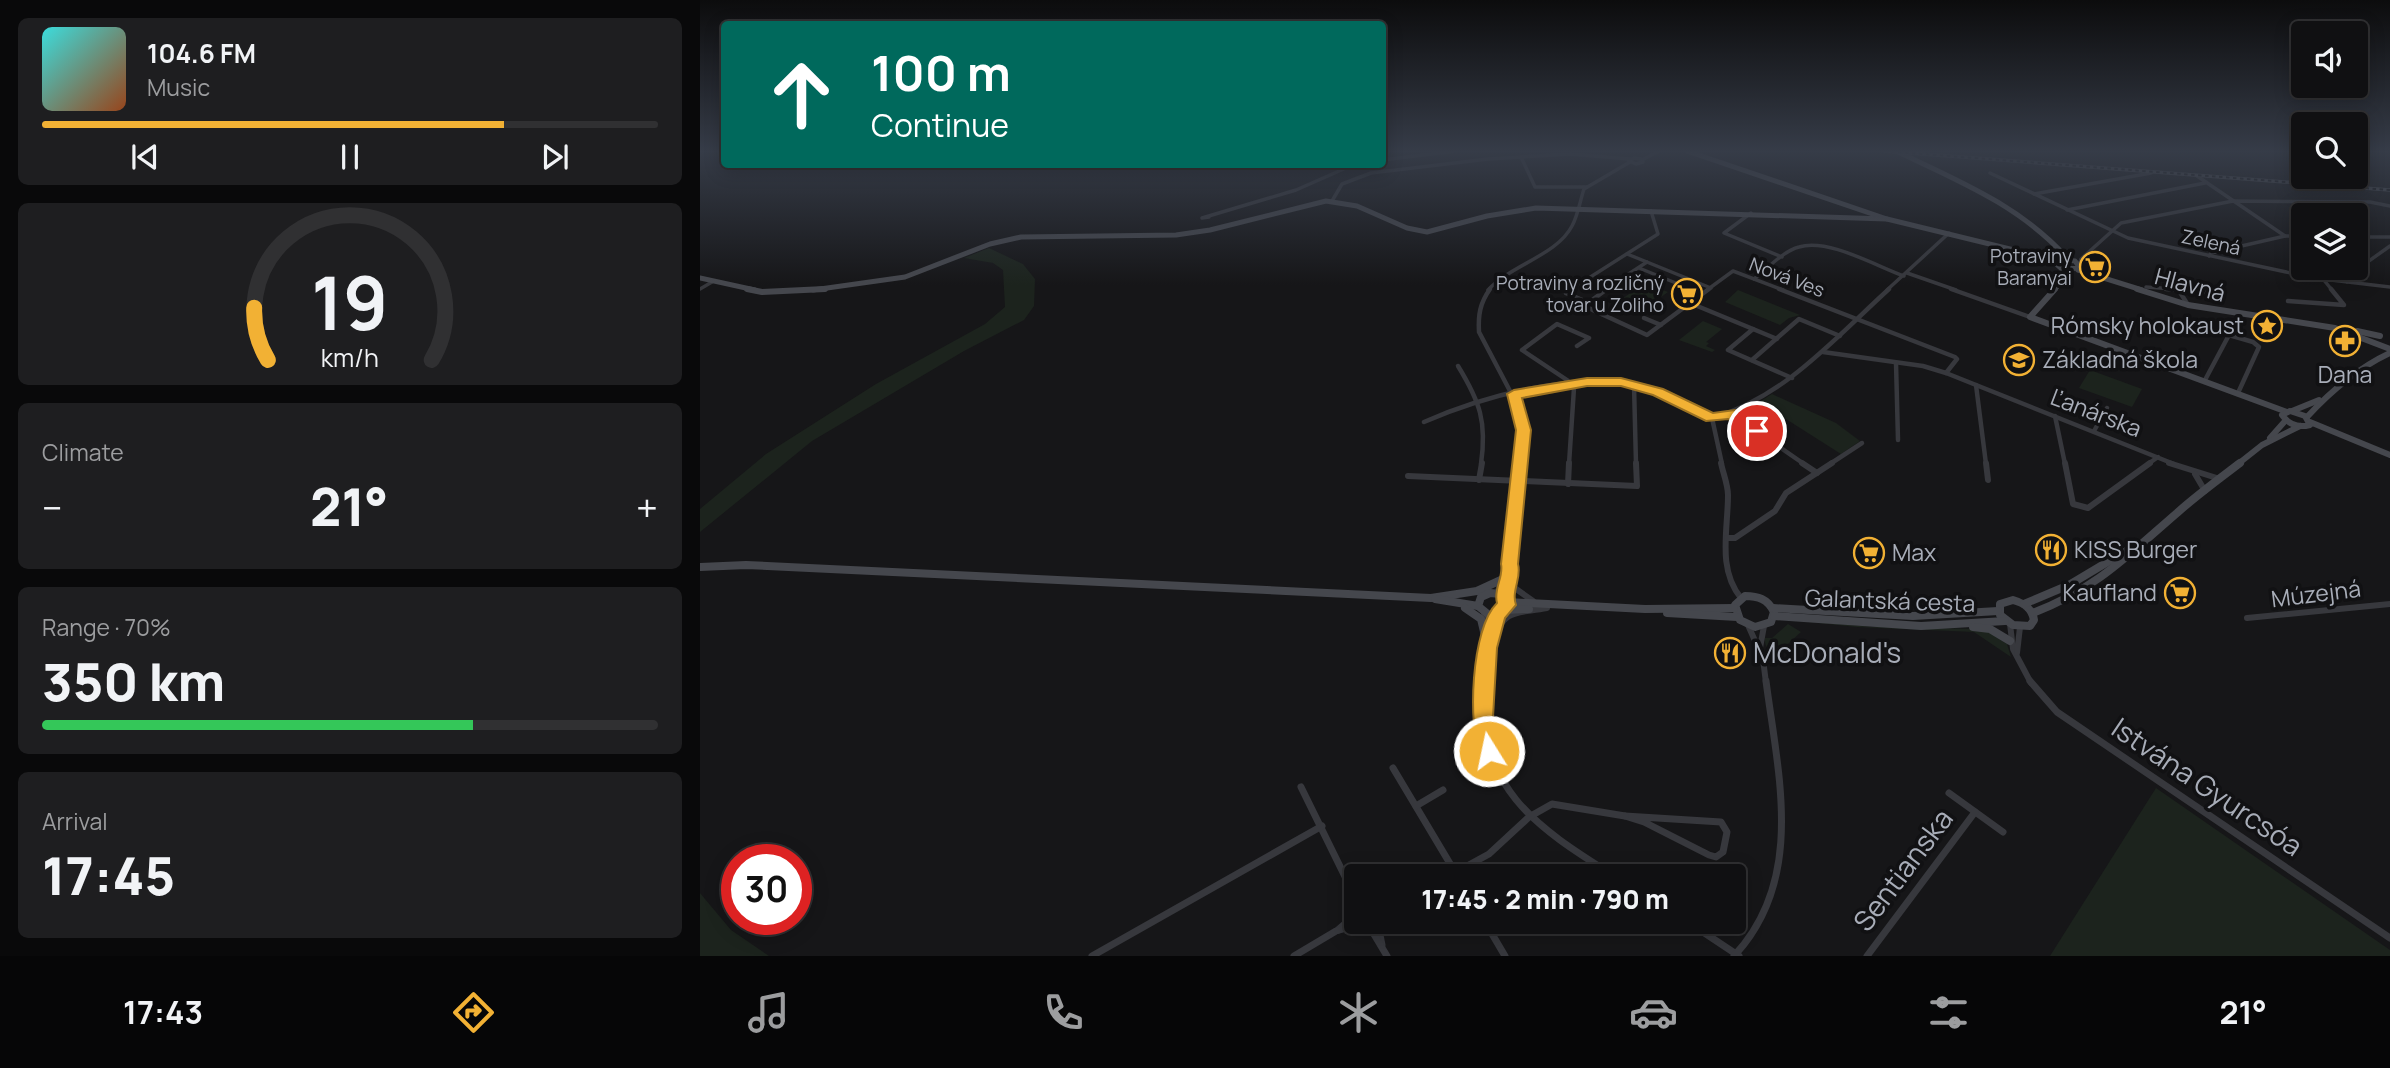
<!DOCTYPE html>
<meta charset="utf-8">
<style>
:root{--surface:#101012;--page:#1e1e20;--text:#f1f3f6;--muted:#9c9d9f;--line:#303032;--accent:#f2b134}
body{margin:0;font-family:Manrope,sans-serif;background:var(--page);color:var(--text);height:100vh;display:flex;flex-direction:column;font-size:26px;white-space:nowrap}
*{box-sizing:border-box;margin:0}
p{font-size:23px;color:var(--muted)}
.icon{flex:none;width:38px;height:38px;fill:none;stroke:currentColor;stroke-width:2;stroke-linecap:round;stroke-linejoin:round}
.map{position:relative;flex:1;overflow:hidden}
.panel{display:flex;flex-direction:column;gap:18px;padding:18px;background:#09090a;width:700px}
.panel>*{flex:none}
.banner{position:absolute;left:21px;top:21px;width:665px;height:147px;border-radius:7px;box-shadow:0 4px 18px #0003,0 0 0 2px var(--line);background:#00695c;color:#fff;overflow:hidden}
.buttons{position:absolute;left:1591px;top:21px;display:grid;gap:14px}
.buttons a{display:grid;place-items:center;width:77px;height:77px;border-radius:7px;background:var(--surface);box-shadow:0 4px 18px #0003,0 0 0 2px var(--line);font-size:35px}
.speed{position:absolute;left:21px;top:844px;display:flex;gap:14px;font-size:35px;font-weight:700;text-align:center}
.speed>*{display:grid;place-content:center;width:91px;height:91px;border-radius:50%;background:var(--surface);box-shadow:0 4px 18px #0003,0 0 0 2px var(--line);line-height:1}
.speed .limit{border:10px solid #d22;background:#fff;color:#111}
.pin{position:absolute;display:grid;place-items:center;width:60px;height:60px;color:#fff;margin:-30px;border:4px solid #fff;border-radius:50%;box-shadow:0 2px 7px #0007}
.me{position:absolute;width:77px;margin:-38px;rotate:350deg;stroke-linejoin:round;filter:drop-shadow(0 0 5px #0008)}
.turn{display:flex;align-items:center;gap:24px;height:147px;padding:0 35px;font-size:32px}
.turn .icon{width:91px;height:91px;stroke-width:2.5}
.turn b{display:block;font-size:49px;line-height:60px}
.big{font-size:52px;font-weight:800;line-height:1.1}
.panel .tile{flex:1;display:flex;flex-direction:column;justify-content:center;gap:10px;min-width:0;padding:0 24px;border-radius:10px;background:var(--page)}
.panel .dial{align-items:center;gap:0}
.dial svg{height:182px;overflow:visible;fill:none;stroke:var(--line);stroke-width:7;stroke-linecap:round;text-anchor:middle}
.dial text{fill:var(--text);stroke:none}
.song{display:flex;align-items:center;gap:21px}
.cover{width:84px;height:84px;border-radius:10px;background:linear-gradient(135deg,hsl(180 70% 55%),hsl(20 70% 35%))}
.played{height:7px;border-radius:4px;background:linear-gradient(90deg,var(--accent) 75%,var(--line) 75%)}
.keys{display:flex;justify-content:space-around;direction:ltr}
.heat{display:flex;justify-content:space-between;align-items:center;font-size:38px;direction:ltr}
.charge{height:10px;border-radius:5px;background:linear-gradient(90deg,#34c759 70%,var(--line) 0)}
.trip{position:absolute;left:644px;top:864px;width:402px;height:70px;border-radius:7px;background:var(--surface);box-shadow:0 4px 18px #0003,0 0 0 2px var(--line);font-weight:800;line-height:70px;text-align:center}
.tab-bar{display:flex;height:112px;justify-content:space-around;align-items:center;background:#060607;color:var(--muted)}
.tab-bar .icon{width:49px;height:49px}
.tab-bar .on{color:var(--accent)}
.tab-bar b{font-size:32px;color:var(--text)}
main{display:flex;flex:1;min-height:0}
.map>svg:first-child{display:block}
.green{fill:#1c231d}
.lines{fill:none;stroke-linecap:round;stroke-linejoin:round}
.street-far3{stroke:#37383d;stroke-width:3.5}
.street-far2{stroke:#37383d;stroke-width:4.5}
.street-far1{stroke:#37383d;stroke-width:6}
.street{stroke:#37383d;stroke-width:7}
.secondary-far2{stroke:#45474d;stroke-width:5}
.secondary-far1{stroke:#45474d;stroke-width:6}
.secondary{stroke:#45474d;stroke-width:8}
.rail-casing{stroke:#4a4c52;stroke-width:3.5}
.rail{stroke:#111113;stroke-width:2;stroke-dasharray:3.5;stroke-linecap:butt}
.route{fill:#f2b134;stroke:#9d7322;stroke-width:2}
.labels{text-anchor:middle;stroke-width:7;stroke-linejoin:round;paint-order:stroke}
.far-street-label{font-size:19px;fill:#a8adb8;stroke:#111113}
.far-poi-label{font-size:19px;fill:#a8adb8;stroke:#111113;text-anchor:end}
.street-label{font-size:23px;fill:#a8adb8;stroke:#111113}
.poi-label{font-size:23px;fill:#a8adb8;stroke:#111113;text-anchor:start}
.near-poi-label{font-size:28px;fill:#a8adb8;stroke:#111113;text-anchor:start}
.near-street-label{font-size:28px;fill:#a8adb8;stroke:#111113}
</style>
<main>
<section class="panel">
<div class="tile">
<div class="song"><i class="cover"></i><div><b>104.6 FM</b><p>Music</p></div></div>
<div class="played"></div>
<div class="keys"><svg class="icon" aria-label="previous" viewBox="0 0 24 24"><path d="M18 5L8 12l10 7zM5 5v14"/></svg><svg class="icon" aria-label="pause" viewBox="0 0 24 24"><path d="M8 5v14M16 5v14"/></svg><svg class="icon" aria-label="next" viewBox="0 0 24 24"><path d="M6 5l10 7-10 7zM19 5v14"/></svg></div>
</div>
<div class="tile dial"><svg viewBox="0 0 100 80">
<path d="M14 69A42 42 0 1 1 86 69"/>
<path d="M14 69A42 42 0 0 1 8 46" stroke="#f2b134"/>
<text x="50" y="56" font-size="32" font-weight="700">19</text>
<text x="50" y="72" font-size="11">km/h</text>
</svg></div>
<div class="tile"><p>Climate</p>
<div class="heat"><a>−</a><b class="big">21°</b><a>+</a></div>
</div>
<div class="tile"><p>Range · 70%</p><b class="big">350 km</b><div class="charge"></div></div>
<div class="tile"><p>Arrival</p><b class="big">17:45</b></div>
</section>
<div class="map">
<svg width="1690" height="956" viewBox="0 0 1690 956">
<rect width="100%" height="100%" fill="#161618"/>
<!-- green -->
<g class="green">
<polygon points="289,248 323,264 335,279 334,306 324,320 264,351 112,441 0,532 0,509 66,454 176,384 285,324 305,307 303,270 293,263 264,258"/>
<polygon points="945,283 968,292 939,313 916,303"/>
<polygon points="1038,290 1100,315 1089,318 1080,325 1025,302"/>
<polygon points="1003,321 1022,329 1006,342 1009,343 1006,346 1015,350 1012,352 979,340"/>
<polygon points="1390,370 1442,389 1432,407 1379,388"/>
<polygon points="1072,394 1136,423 1160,441 1141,454 1059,402"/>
<polygon points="1089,620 1172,627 1283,629 1307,644 1311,657 1274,632 1157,627"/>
<path d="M1088,624L1101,632L1077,654C1069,653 1064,646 1065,638H1072Z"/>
<polygon points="1456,788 1690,950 1690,956 1350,956"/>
<polygon points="0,893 31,930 69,956 0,956"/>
</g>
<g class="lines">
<!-- street-far3 -->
<g class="street-far3">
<polyline points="821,157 835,187 887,187"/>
<polygon points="934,158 941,159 943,162 936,164 929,161"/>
<polyline points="682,160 756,151"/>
<polyline points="942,160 959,151"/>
<polyline points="1290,173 1428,238 1614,278 1690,287"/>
<polyline points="1497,176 1585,236"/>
<polyline points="1334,194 1451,173"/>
<polyline points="632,201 642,184 671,173 788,159 870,154 930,159"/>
<polyline points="1367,210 1505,183"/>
<polyline points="1051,213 1024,233 1082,257"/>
<polyline points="509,217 502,218 596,190 655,164"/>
<polyline points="1656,237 1690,237"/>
<polyline points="927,254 1011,288"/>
<polyline points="1509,256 1511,253 1585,236 1603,236"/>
<polyline points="1379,265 1381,259 1421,223 1533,201 1670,202 1690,206"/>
<polyline points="939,268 993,290"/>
<polyline points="1207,273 1256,290"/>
<polyline points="1469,274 1479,290"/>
<path d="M1054,279C1067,269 1083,251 1099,247C1128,238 1176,266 1204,276"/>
<polyline points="1623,279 1632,290"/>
<polyline points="1647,282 1645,278 1690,246"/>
<polyline points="1446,287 1488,290"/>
<polyline points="0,289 12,282"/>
<path d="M788,290C811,265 857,255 872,226C878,215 880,201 884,189L930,162"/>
<polyline points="870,290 958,234 951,211"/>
<polyline points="904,290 947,262"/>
<polyline points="1007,290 1033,271 1083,290"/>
<polyline points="1187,290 1249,233"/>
</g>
<!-- street-far2 -->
<g class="street-far2">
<path d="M790,289C780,303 778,315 779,332L820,410L822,464"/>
<polyline points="907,289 884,306 947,335 1009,289"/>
<polyline points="989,289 1002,294"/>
<polyline points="1079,289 1255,357 1257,359 1246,373"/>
<polyline points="1251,289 1330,317"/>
<polyline points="1466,289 1520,293"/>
<polyline points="1478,289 1488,305"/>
<polyline points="866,293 873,289"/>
<polyline points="866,293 887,302"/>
<polyline points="1588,301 1644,305 1631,289"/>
<polyline points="990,303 1053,329 1028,350 1092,378"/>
<polyline points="944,318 961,325"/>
<polyline points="1053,329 1077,339"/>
<polyline points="1123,352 1223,366 1246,373 1474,464"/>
<polyline points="1052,360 1099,319 1140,336"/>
<polyline points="1196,363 1198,440"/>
<path d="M758,366C780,402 787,422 781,464"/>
<polyline points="1505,380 1529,335 1553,342 1559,347 1538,393"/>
<polyline points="934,385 936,464"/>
<polyline points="1276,385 1286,464"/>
<polyline points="1030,413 1104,464"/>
<polyline points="1355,416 1365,464"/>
<path d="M1012,418C1084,398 1136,337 1189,289"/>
<polyline points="1012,418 1022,464"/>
<path d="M724,422C781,397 871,372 933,385C961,391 987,405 1012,418"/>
<polyline points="1394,431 1407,408"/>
<polyline points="869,464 874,388 867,380 822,350 857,324 889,338 877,346"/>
<polyline points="1130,464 1162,443"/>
<polyline points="1448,464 1458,457"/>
</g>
<!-- street-far1 -->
<g class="street-far1">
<path d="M1021,463C1023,473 1028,485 1028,495C1028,530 1017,569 1041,598"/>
<polyline points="1102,463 1117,473"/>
<polyline points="1286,463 1288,480"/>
<polyline points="1365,463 1373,504 1388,508 1450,463"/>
<polyline points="1469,463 1520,479"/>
<polyline points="1495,474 1505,491"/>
<polyline points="708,476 937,486 936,463"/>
<polyline points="779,480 782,463"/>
<polyline points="868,484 869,463"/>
<polyline points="1027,538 1035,538 1075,511 1086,493 1132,463"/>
<polyline points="809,584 833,601"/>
<polyline points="797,593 809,563"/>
<polyline points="804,596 809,584 809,563 822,463"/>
<polyline points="784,613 787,637 785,683"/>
<polyline points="1547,618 1690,604"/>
<polyline points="1310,624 1313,649 1331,683"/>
<polyline points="1048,625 1063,659 1066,683"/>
<polyline points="793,631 797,614"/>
<path d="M791,640C807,608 814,614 847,608"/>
<polyline points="1060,648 1064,626"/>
<polyline points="1317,653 1320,627"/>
</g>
<!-- street -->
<g class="street">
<path d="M785,681C775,787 834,826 916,877"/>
<polyline points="1330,681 1357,712 1690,938"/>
<polyline points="693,768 758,877"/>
<polyline points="601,787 656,899"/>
<polyline points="1249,793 1303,832"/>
<polyline points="716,806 743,790"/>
<polygon points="925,816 1021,822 1027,832 1023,852 1016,857 1009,855 944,822"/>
<polyline points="747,877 789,854 829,817 852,804 925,816"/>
<polyline points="656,911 653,922 660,931 672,931 679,922"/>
<polyline points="785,922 805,956"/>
<polyline points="988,922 1039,956"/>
<polyline points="678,925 682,945"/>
<polyline points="638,930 654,916"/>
<polyline points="672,931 687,956"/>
<polyline points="392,956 622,826"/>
<polyline points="594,956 636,931 654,926"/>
<path d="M1034,956C1106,879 1078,774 1066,681"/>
<polyline points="1167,956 1275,812"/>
</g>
<!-- secondary-far2 -->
<g class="secondary-far2">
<polyline points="987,151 1187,219 1355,260"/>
<path d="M1196,151C1259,181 1321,206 1368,259"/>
<polygon points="1359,259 1375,261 1380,268 1362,269 1354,262"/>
<polyline points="1378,270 1442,290"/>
<polyline points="0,278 55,290"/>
<polyline points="113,290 205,277 290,244 321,237 476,235 510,230 626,201 657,206 707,228 727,232 787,216 836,208 1187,219"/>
<polyline points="1354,290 1371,271"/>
</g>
<!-- secondary-far1 -->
<g class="secondary-far1">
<polyline points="47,289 62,292 125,289"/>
<polyline points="1355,289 1330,317 1587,412"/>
<polyline points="1437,289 1488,305 1635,328 1690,349"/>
<polyline points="1657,331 1680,336"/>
<path d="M1590,411L1605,416L1610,425C1598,428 1589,425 1582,415Z"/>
<polyline points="1592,411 1619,400"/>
<path d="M1607,417C1631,391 1658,368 1690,353"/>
<polyline points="1610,422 1690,455"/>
<polyline points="1570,438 1586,420"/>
<polyline points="1538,464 1562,445 1600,426"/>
</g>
<!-- secondary -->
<g class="secondary">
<polyline points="0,567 46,565 731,598 777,591 803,579"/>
<polygon points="790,593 801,594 807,602 804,610 789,615 778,606 781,597"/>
<path d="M1045,596C1058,596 1068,599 1074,612L1071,622L1055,627L1040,620L1035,605Z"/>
<polyline points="735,599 778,606"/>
<path d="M1313,600C1324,603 1332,608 1334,620L1330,626L1313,625L1300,615V604Z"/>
<polyline points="807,602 945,609 1034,608"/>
<polyline points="1324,604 1369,585 1436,545"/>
<polyline points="765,608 781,619 786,640"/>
<polyline points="1073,608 1213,616 1298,611"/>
<polyline points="804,610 829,609"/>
<polyline points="967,613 1037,617"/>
<path d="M1333,613C1396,589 1427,556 1477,513C1497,495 1519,479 1540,463"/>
<polyline points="1074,616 1221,626 1305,621"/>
<polyline points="1273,627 1290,629 1310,641"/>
</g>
<!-- rail casing -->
<g class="rail-casing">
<polyline id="rail" points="1184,151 1690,190"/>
</g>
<!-- rail -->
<use href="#rail" class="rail"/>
</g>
<!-- sky -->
<linearGradient id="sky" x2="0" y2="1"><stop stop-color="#0c0c0d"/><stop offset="0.53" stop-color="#363c48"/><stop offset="1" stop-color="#363c48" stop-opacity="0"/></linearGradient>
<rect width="1690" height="285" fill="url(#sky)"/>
<!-- route -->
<path class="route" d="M887,378H921L963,389L1013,413L1035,410L1064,431L1057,436L1028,419L1006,421L953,395L921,386H887L822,398L831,430L818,564C822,578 811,591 816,605L805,618L797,648L793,717L799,751L796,758L789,760L781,758C767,726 771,628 797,603C793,589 804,577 801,564L816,430L807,394L814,390Z"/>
<!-- icons -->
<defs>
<g id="supermarket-ring" transform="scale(1.575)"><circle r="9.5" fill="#111113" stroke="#f2b134" stroke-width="1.5"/><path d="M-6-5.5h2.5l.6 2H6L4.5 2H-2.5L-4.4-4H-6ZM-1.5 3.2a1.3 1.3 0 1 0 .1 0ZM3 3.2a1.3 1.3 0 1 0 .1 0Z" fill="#f2b134"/></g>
<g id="sight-ring" transform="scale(1.575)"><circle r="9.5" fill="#111113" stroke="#f2b134" stroke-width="1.5"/><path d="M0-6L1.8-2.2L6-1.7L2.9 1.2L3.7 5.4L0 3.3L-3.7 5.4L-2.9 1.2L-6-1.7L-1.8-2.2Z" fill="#f2b134"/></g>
<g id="pharmacy-ring" transform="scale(1.575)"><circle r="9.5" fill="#111113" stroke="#f2b134" stroke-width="1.5"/><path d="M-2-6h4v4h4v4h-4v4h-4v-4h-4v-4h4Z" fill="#f2b134"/></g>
<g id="school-ring" transform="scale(1.575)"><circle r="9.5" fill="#111113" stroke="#f2b134" stroke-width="1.5"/><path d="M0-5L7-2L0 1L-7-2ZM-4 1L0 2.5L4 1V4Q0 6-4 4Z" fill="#f2b134"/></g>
<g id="restaurant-ring" transform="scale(1.575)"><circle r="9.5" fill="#111113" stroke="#f2b134" stroke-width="1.5"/><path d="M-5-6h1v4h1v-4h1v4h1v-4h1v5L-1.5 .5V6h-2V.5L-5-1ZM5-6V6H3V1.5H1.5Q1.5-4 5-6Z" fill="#f2b134"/></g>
</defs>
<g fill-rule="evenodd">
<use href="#supermarket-ring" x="1395" y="267"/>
<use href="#supermarket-ring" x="987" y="294"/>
<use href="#sight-ring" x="1567" y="326"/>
<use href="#pharmacy-ring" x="1645" y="341"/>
<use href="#school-ring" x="1319" y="360"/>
<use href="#restaurant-ring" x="1351" y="550"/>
<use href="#supermarket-ring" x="1169" y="553"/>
<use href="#supermarket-ring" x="1480" y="593"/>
<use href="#restaurant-ring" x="1030" y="653"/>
</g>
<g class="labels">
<!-- far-street labels -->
<g class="far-street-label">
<text transform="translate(1511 242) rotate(12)" y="7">Zelená</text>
<text transform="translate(1087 277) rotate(21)" y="7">Nová Ves</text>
</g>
<!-- far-poi labels -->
<g class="far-poi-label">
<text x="1372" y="263">Potraviny<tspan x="1372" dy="22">Baranyai</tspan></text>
<text x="964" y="290">Potraviny a rozličný<tspan x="964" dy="22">tovar u Zoliho</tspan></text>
</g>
<!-- street labels -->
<g class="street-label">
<text transform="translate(1490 285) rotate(15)" y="8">Hlavná</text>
<text transform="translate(1396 413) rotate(21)" y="8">Ľanárska</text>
<text transform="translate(1616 594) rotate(-7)" y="8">Múzejná</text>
<text transform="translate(1190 601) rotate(2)" y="8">Galantská cesta</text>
</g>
<!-- poi labels -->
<g class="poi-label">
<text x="1544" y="334" text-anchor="end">Rómsky holokaust</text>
<text x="1342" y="368">Základná škola</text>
<text x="1645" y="383" text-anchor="middle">Dana</text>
<text x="1374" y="558">KISS Burger</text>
<text x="1192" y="561">Max</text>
<text x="1457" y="601" text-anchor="end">Kaufland</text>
</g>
<!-- near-poi labels -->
<g class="near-poi-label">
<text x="1053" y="663">McDonald's</text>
</g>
<!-- near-street labels -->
<g class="near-street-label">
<text transform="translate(1507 787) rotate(34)" y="10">Istvána Gyurcsóa</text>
<text transform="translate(1203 870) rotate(-53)" y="10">Sentianska</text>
</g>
</g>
</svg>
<div class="buttons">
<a><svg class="icon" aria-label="sound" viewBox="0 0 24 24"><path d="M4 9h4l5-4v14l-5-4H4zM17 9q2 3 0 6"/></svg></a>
<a><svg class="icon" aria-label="search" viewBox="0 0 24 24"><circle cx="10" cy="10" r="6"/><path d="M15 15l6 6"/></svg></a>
<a><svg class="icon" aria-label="layers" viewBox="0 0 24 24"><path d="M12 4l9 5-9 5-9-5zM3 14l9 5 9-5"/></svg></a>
</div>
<div class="speed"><div class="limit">30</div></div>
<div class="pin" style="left:1057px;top:431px;background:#d93025"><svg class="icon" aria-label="arrive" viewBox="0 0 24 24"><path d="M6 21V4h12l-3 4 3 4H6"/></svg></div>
<svg class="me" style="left:789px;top:751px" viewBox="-20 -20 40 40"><circle r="17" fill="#f2b134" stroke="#fff" stroke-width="3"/><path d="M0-11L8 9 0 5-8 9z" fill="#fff"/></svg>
<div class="trip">17:45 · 2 min · 790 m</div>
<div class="banner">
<div class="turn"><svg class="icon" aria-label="ahead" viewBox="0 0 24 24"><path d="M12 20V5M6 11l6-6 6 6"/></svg><div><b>100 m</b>Continue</div></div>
</div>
</div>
</main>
<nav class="tab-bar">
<b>17:43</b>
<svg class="icon on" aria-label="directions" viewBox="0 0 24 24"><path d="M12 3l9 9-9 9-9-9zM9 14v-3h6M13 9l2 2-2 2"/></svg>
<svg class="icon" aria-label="music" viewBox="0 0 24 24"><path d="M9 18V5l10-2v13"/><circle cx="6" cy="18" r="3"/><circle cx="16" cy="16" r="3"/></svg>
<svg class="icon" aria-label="phone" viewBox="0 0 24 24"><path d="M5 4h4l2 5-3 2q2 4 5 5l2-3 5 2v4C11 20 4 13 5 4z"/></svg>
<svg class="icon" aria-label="climate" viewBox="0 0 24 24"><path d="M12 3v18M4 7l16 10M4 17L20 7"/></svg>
<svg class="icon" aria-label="car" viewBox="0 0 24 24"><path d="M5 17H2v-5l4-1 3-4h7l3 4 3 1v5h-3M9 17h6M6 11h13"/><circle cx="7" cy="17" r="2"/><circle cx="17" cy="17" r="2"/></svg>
<svg class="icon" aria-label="filters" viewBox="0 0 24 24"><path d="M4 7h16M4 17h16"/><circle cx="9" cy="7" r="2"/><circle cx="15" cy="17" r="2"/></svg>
<b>21°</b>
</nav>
